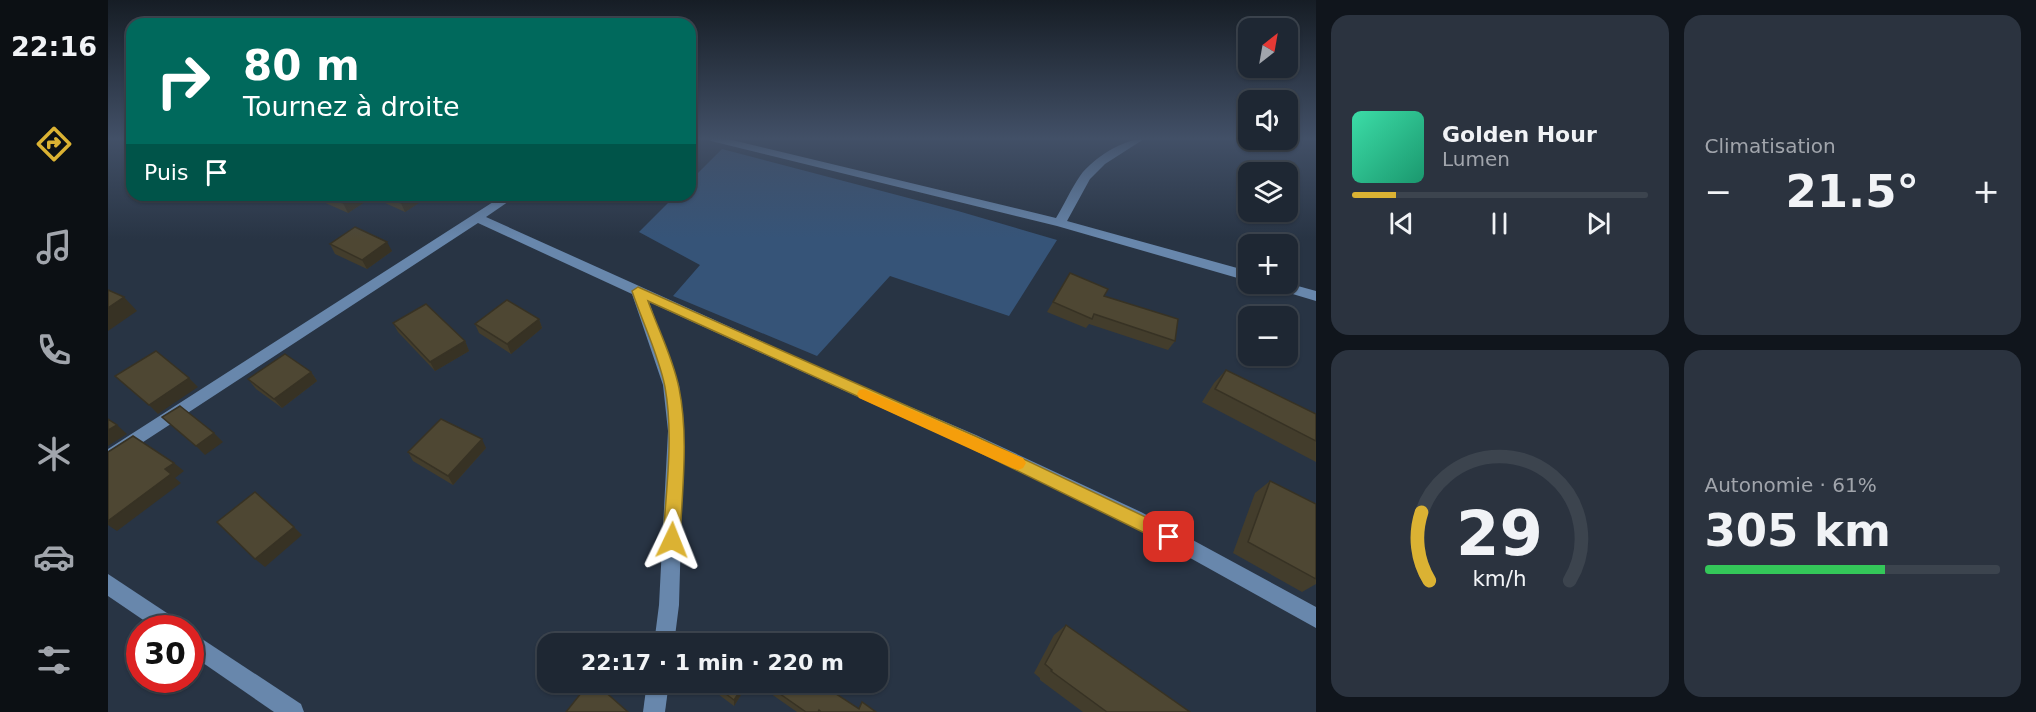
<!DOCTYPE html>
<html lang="fr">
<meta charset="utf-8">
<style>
:root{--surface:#1e2733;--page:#2b333f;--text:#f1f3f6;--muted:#a1a5ac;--line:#3c444e;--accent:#dbb233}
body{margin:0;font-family:"DejaVu Sans",sans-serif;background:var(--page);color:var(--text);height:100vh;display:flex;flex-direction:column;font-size:22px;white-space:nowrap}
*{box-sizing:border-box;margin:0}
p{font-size:20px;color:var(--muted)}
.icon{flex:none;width:33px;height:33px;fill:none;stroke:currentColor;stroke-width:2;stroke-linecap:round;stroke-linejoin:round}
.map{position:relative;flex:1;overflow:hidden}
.sheet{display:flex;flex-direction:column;gap:15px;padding:15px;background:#10151c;width:720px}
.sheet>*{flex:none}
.top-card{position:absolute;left:18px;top:18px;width:570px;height:183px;border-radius:18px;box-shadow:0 2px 4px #0004,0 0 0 2px var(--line);background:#00695c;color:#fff;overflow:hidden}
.needle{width:39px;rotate:31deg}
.controls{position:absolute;left:1130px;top:18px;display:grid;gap:12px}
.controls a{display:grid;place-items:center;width:60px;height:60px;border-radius:12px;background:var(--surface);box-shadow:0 2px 4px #0004,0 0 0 2px var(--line);font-size:30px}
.speed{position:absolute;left:18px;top:615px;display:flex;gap:12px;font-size:30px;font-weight:700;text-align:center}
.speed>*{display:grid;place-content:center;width:78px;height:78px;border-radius:50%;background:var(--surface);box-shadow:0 2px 4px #0004,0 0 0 2px var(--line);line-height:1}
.speed .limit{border:9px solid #d22;background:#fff;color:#111}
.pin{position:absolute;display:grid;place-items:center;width:51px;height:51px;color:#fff;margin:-26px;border-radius:12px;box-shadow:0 3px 9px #0006}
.me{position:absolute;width:66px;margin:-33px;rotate:2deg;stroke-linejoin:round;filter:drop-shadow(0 0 4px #0008)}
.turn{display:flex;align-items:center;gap:21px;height:126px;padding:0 18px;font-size:27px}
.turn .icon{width:78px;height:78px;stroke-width:2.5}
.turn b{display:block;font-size:42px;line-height:51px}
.then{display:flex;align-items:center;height:57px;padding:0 18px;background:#0003;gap:12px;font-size:22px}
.big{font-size:45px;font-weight:600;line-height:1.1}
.sheet .card{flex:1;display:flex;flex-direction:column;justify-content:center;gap:9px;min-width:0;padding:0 21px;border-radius:18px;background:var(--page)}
.sheet .dial{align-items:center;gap:0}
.dial svg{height:156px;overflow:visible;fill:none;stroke:var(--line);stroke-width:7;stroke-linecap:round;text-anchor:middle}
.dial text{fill:var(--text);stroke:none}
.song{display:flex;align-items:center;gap:18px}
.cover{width:72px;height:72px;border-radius:9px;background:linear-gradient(135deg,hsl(160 70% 55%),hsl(160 70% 35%))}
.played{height:6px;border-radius:3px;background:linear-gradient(90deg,var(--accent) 15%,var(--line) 15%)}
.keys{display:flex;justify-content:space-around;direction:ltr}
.heat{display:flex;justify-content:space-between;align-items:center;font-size:33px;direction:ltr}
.charge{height:9px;border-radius:4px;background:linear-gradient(90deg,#34c759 61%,var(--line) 0)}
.sheet .tiles{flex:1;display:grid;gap:15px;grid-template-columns:repeat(2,1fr)}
.trip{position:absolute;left:429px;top:633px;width:351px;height:60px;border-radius:18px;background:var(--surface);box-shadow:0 2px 4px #0004,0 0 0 2px var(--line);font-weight:600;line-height:60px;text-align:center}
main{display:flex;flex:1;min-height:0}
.dock{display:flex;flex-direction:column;width:108px;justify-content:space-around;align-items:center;background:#0c1014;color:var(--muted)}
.dock .icon{width:42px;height:42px}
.dock .on{color:var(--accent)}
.dock b{font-size:27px;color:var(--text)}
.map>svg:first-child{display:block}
.green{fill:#365478}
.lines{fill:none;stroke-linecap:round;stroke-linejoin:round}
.minor{fill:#6887ac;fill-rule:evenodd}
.wall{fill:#433d2c}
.shaded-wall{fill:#373224}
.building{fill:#4e4733;stroke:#373224;stroke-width:1.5}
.route{fill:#dbb233;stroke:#8e7421;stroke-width:1.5}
.slow{fill:#f59e0b}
</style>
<main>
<nav class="dock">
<b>22:16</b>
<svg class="icon on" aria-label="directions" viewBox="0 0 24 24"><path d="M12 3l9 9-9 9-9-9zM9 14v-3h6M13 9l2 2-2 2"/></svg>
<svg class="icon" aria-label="music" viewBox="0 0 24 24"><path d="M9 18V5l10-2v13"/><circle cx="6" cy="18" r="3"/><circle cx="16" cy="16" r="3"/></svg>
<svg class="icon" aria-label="phone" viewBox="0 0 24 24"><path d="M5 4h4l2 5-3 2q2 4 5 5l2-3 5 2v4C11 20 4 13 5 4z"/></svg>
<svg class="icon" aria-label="climate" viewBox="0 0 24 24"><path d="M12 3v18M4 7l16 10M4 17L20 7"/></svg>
<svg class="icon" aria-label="car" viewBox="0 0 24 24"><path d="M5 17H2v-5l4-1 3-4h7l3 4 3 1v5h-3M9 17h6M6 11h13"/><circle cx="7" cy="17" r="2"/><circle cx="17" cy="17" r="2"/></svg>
<svg class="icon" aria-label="filters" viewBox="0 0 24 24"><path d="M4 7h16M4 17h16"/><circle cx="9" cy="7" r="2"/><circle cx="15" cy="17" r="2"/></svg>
</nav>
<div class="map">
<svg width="1208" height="712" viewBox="0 0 1208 712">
<rect width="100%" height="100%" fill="#283444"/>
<!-- green -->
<polygon class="green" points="614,149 850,211 949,240 901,316 782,276 709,356 565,296 592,265 531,232 568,195 582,195 582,181"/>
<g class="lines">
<!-- minor -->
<g class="minor">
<path d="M602,139H620L948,218C956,205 963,189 972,176C985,158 1015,139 1036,139L997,164L982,179L959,221L1140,271V281L949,226L603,141Z"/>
<polygon points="396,195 410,195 378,217 744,382 868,435 1033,512 1208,607 1208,628 1021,524 856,445 541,302 571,385 576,431 571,605 566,644 546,644 551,605 560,431 555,385 524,294 370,223 0,465 0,449"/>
<polygon points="1179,283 1208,291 1208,301 1161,287 1159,284"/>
<polygon points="0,574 71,621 74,628 47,628 0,596"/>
<polygon points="82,631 193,704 196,712 166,712 82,654"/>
<polygon points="539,682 561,682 557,712 535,712"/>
</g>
</g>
<!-- wall -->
<g class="wall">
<polygon points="207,195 323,195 297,212 266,198 266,196 240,213 213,201 211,196"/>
<polygon points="222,244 284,251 259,269 227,254"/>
<polygon points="996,296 1067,341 1060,350 981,324 978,328 939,312 945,302"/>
<polygon points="431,319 434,328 403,354 371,333 367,324"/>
<polygon points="285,323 357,341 361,351 327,371 290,332"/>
<polygon points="1118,370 1208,414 1208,462 1094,402 1106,383"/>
<polygon points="203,372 209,381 174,408 148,389 140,379"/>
<polygon points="378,448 345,485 305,461 300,452"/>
<polygon points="1162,481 1208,504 1208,584 1194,592 1125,553 1147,493"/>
<polygon points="958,625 1082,712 975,712 932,680 932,678 926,673 946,635"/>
<polygon points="594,682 641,682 626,706"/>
<polygon points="646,682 710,682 750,709 754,702 768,712 689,712"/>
</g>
<!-- shaded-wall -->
<g class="shaded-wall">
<polygon points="248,195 265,195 266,196 240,213 235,203"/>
<polygon points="305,195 323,195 297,212 293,203"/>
<polygon points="279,242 284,251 259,269 254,260"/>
<polygon points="16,297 29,311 0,331 0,308"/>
<polygon points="431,319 434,328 403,354 399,344"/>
<polygon points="357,341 361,351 327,371 322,362"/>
<polygon points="203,372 209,381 174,408 166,399"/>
<polygon points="81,378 90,387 50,414 41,405"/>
<polygon points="9,425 19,434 0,446 0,430"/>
<polygon points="106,433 115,442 97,455 88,446"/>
<polygon points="374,439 378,448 345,485 340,476"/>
<polygon points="66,463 76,471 67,478 73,483 9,531 0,525 0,521 57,469"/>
<polygon points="186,527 194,535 157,567 147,559"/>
<polygon points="638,682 641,682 626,706 626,700"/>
</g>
<!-- building -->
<g class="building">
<polygon points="217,195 248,195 235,203"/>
<polygon points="277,195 305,195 293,203"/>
<polygon points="247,227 279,242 254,260 222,244"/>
<polygon points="962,273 1000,289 996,296 1070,319 1067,341 986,314 984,319 945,302"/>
<polygon points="0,290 16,297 0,308"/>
<polygon points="399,300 431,319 399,344 367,324"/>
<polygon points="318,304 357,341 322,362 285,323"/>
<polygon points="48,351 81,378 41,405 7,376"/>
<polygon points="177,354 203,372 166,399 140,379"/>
<polygon points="1118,370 1208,414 1208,441 1107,389"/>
<polygon points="72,406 106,433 88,446 54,417"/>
<polygon points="0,419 9,425 0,430"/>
<polygon points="333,419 374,439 340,476 300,452"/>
<polygon points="25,436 66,463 57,469 63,474 0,521 0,452"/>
<polygon points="1162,481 1208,504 1208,579 1140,542"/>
<polygon points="147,492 186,527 147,559 109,522"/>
<polygon points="958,625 1082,712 999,712 943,671 944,670 937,664"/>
<polygon points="590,637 599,644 586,644"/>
<polygon points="482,682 486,682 520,712 458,712"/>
<polygon points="602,682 638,682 626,700"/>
<polygon points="655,682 710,682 751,709 754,702 768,712 713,712 711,710 710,712 698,712"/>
</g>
<!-- sky -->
<linearGradient id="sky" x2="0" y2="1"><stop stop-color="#161d25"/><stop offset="0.58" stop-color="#425067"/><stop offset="1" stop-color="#425067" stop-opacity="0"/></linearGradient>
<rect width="1208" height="239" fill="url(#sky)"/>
<!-- route -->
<path class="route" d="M530,287L867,436L1067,531L1070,537L1067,542L1061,544L1055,542L857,445L540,301C550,329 565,358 571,388C581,437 574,490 572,540L570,545L564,548L558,545L555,540C558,490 566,437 557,387C551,356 534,321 524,291Z"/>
<!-- slow -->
<polygon class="slow" points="756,389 915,458 918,463 915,468 910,470 904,468 751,398 749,394 751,390"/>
</svg>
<div class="controls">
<a><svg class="needle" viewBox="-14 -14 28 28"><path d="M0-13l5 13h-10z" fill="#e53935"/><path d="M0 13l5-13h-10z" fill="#a1a5ac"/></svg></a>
<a><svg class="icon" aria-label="sound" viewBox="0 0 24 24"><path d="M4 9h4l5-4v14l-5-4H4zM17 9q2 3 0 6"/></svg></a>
<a><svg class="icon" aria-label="layers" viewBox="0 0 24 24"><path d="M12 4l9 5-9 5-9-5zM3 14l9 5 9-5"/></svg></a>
<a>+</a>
<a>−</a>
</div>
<div class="speed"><div class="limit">30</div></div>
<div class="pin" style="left:1061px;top:537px;background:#d93025"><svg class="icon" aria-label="arrive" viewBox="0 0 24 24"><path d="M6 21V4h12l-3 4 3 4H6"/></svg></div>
<svg class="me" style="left:564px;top:540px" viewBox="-20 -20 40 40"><path d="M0-17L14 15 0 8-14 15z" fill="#dbb233" stroke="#fff" stroke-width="4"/></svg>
<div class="trip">22:17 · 1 min · 220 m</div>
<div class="top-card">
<div class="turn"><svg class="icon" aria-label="right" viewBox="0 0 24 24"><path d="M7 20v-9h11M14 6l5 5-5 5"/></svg><div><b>80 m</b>Tournez à droite</div></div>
<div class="then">Puis<svg class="icon" aria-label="arrive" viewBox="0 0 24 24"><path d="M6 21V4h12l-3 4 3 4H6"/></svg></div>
</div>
</div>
<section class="sheet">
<div class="tiles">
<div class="card">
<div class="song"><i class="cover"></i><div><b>Golden Hour</b><p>Lumen</p></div></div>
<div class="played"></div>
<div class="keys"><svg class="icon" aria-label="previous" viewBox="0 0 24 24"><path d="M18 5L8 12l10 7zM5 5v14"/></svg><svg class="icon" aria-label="pause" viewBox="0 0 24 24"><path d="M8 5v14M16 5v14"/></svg><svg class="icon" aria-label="next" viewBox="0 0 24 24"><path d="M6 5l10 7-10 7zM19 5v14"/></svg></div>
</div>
<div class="card"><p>Climatisation</p>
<div class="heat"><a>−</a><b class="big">21.5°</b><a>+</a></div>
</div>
<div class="card dial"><svg viewBox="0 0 100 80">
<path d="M14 69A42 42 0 1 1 86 69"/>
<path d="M14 69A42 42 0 0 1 10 34" stroke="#dbb233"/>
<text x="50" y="56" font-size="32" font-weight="700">29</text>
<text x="50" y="72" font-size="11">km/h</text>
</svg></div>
<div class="card"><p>Autonomie · 61%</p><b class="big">305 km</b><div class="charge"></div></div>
</div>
</section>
</main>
